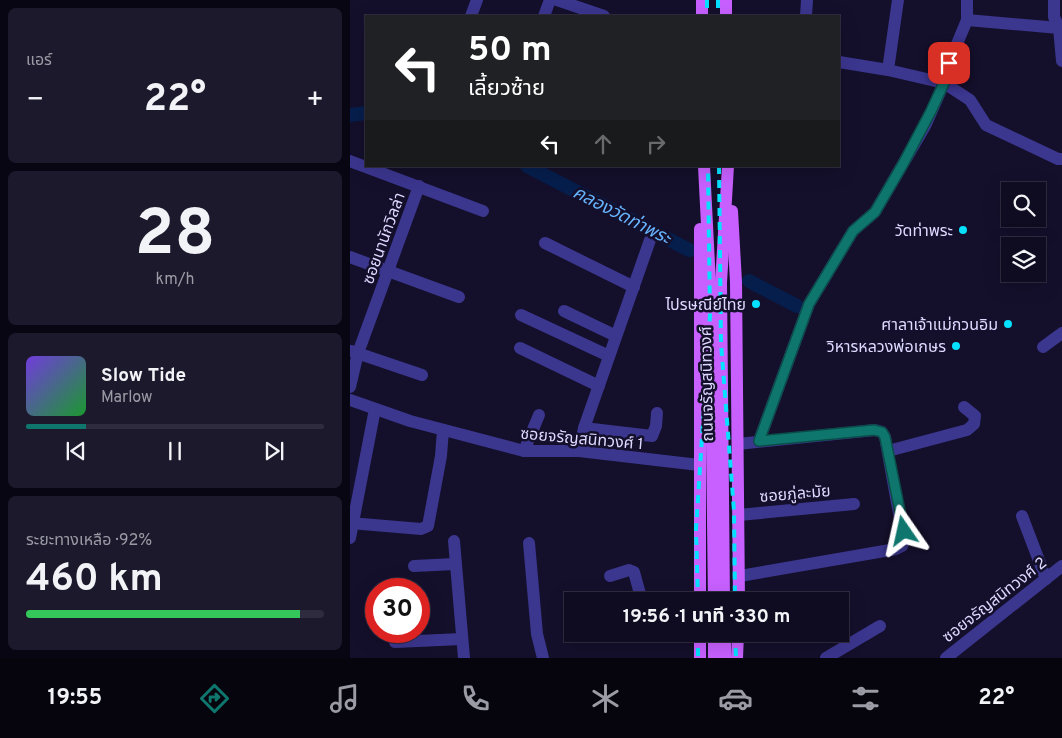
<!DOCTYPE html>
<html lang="th">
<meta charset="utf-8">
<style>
:root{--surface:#0f0b20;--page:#1d192d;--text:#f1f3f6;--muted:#9b9ba5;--line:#2f2b3e;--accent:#0f766e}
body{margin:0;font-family:Overpass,"Noto Sans Thai",sans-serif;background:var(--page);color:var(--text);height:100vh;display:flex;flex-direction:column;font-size:19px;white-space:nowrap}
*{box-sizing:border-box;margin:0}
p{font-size:16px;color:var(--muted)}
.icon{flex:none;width:28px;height:28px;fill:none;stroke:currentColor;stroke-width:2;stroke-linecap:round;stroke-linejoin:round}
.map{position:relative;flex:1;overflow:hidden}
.details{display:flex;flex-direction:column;gap:8px;padding:8px;background:#080612;width:350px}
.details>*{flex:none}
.banner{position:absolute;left:15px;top:15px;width:475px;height:152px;border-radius:0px;box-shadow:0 5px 20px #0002,0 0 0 1px var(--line);background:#202124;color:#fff;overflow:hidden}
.controls{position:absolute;left:651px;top:182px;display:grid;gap:10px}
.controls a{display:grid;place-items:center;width:45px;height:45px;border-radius:0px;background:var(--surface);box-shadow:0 5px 20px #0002,0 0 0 1px var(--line);font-size:25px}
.speed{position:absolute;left:15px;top:578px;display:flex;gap:10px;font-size:25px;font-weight:700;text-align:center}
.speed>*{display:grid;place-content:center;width:65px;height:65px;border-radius:50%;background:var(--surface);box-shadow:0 5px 20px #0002,0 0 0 1px var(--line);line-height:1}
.speed .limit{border:8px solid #d22;background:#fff;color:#111}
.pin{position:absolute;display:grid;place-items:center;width:42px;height:42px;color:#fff;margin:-21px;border-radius:10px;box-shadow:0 2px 8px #0006}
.me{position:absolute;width:55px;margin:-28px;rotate:349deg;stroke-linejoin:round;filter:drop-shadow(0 0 4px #0008)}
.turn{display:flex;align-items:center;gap:18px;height:105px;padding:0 20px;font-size:22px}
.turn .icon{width:65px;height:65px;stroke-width:2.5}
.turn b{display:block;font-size:35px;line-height:42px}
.lanes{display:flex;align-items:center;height:48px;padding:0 20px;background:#0003;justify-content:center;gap:25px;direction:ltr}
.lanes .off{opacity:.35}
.big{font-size:38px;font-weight:700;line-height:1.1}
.details .card{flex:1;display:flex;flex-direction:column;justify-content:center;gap:8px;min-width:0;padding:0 18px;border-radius:8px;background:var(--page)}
.details .dial{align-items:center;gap:0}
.dial b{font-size:65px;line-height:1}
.song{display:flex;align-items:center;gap:15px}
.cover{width:60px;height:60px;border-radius:8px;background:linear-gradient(135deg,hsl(260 70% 55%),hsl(130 70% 35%))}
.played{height:5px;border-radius:2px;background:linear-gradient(90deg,var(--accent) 20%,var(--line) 20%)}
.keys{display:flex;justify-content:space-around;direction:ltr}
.heat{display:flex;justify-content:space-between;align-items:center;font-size:28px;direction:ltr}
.charge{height:8px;border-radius:4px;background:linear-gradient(90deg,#34c759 92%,var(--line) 0)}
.trip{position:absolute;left:214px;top:592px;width:285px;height:50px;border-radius:0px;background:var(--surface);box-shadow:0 5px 20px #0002,0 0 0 1px var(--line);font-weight:700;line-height:50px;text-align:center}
.menu{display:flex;height:80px;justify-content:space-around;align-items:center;background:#06040d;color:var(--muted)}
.menu .icon{width:35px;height:35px}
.menu .selected{color:var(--accent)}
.menu b{font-size:22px;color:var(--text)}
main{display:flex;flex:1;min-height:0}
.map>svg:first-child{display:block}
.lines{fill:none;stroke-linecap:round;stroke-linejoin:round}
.canal{stroke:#061e4c;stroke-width:14}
.minor{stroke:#3b368e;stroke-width:12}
.primary{stroke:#c760ff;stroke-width:12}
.rail{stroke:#05e1ff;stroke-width:4;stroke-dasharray:8 6;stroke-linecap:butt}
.route-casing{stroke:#0a4d48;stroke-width:12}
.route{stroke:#0f766e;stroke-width:9}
.poi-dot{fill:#05e1ff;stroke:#140f2b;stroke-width:2}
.labels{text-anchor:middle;stroke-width:5;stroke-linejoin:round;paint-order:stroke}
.poi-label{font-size:16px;fill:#ded9ff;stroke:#140f2b;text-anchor:end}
.street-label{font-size:16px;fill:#ded9ff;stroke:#140f2b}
.water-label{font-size:18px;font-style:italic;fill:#67b5ff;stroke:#140f2b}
</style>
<main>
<section class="details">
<div class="card"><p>แอร์</p>
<div class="heat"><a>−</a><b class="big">22°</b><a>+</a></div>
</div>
<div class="card dial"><b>28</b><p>km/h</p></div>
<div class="card">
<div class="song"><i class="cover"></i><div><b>Slow Tide</b><p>Marlow</p></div></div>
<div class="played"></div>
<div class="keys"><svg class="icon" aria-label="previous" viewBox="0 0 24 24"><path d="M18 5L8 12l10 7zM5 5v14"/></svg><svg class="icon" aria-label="pause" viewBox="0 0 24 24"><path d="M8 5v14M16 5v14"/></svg><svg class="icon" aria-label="next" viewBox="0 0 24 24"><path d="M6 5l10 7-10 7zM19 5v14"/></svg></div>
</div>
<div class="card"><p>ระยะทางเหลือ · 92%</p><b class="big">460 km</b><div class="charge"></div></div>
</section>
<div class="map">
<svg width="712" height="658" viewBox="0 0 712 658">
<rect width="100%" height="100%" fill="#140f2b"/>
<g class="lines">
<!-- canal -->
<g class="canal">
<polyline points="0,115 16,113"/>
<polyline points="177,166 339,250"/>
<polyline points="399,281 447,306"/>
</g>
<!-- minor -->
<g class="minor">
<polyline points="207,0 254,16"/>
<polyline points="704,0 704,17 709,28 712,61"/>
<polyline points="121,16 127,0"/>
<polyline points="194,16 200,0"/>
<polyline points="456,16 457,0"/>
<polyline points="617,20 709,28"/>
<polyline points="489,62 538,70 594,83 620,100 636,125 708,159 712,159"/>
<polyline points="538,70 548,0"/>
<polyline points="0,161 133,211"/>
<polyline points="195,243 284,287"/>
<polyline points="0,257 109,297"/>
<polyline points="214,311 266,336"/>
<polyline points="171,315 259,356"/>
<polyline points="693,347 712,333"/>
<polyline points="170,348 249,386"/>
<polyline points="1,351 72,375"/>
<polyline points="0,387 8,353 69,186"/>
<polyline points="0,400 60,421 174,451 229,451 349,465"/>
<polyline points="234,428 302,436 306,426 307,413"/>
<polyline points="409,441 459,304 503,231 525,212 575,126 594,83 599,63 617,20 617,0"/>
<polyline points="388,444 525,430 532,432 535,437 554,541 552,546 546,549 390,576"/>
<polyline points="174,451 189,415"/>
<polyline points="229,451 234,428 300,240"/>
<polyline points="538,451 617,430 624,424 625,416 614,407"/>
<polyline points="389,515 504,504"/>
<polyline points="672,516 696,579"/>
<polyline points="0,523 71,529 78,526 91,456 93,430"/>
<polyline points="0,538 25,409"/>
<polyline points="104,541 114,658"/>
<polyline points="179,543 187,634 193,658"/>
<polyline points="64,566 105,564"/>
<polyline points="260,576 279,570 284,572 292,601"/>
<polyline points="321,601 350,597"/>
<polyline points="45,642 112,639"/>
<polyline points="476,658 530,626"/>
<polyline points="596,658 712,566"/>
</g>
<!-- primary -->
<g class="primary">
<polyline points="352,0 352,16"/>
<polyline points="376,16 376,0"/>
<polyline points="354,166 360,284 364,601"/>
<polyline points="382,211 386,282 389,601"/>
<polyline points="350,601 350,229"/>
<polyline points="374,601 371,283 378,166"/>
<polyline points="350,634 350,658"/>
<polyline points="364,634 364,658"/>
<polyline points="375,634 375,658"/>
<polyline points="387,658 388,634"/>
</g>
<!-- rail -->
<g class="rail">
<polyline points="357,0 357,16"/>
<polyline points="368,0 368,16"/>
<polyline points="369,166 371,343 384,511 385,601"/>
<polyline points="348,601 346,529 360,315 358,166"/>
<polyline points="348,634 348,658"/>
<polyline points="385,634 386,658"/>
</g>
</g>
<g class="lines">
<!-- route casing -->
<g class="route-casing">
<polyline id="route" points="554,531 535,437 532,432 524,430 409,441 459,304 503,231 525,212 553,164 581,111 594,83 599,63"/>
</g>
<!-- route -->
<use href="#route" class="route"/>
</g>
<!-- markers -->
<g class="poi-dot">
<circle cx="613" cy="230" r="5"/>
<circle cx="406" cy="304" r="5"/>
<circle cx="658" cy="324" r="5"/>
<circle cx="606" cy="346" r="5"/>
</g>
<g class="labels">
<!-- poi labels -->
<g class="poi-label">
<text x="603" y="236">วัดท่าพระ</text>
<text x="396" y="310">ไปรษณีย์ไทย</text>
<text x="648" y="330">ศาลาเจ้าแม่กวนอิม</text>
<text x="596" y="352">วิหารหลวงพ่อเกษร</text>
</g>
<!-- street labels -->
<g class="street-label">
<text transform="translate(33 238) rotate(-70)" y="6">ซอยนานักวิลล่า</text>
<text transform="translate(356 384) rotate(-91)" y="6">ถนนจรัญสนิทวงศ์</text>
<text transform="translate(232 438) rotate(5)" y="6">ซอยจรัญสนิทวงศ์ 1</text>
<text transform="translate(445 493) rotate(-5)" y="6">ซอยภู่ละมัย</text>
<text transform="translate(644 599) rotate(-38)" y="6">ซอยจรัญสนิทวงศ์ 2</text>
</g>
<!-- water labels -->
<g class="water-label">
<text transform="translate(272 215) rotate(27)" y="6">คลองวัดท่าพระ</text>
</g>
</g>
</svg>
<div class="controls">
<a><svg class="icon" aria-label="search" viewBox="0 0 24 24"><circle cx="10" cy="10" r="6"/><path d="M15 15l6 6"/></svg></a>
<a><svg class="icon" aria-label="layers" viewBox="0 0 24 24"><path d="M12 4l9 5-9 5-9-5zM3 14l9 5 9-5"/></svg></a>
</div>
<div class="speed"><div class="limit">30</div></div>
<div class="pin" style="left:599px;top:63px;background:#d93025"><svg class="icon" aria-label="arrive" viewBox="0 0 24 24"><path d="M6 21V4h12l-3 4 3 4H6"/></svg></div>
<svg class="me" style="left:554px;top:531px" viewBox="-20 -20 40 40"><path d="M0-17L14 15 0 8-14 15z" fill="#0f766e" stroke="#fff" stroke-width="4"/></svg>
<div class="trip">19:56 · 1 นาที · 330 m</div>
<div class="banner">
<div class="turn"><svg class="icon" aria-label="left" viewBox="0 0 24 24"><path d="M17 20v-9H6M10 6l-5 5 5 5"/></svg><div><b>50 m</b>เลี้ยวซ้าย</div></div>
<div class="lanes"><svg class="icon" aria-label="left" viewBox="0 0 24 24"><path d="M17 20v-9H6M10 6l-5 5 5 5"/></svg><svg class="icon off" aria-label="ahead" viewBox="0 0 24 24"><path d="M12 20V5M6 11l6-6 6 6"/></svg><svg class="icon off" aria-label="right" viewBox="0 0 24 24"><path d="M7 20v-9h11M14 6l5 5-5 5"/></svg></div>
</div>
</div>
</main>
<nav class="menu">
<b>19:55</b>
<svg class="icon selected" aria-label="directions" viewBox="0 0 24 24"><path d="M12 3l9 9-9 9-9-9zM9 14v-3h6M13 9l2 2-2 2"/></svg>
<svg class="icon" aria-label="music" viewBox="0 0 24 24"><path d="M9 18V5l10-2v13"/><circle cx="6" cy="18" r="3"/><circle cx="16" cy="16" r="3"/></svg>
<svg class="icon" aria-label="phone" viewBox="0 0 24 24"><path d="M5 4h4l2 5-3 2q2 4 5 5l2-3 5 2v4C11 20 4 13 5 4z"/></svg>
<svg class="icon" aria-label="climate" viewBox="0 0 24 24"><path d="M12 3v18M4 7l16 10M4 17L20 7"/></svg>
<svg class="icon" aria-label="car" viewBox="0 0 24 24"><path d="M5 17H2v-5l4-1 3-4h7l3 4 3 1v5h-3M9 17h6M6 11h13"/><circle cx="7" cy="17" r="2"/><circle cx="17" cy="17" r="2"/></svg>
<svg class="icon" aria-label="filters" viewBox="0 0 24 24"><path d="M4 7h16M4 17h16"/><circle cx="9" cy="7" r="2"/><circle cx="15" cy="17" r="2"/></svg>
<b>22°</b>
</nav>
